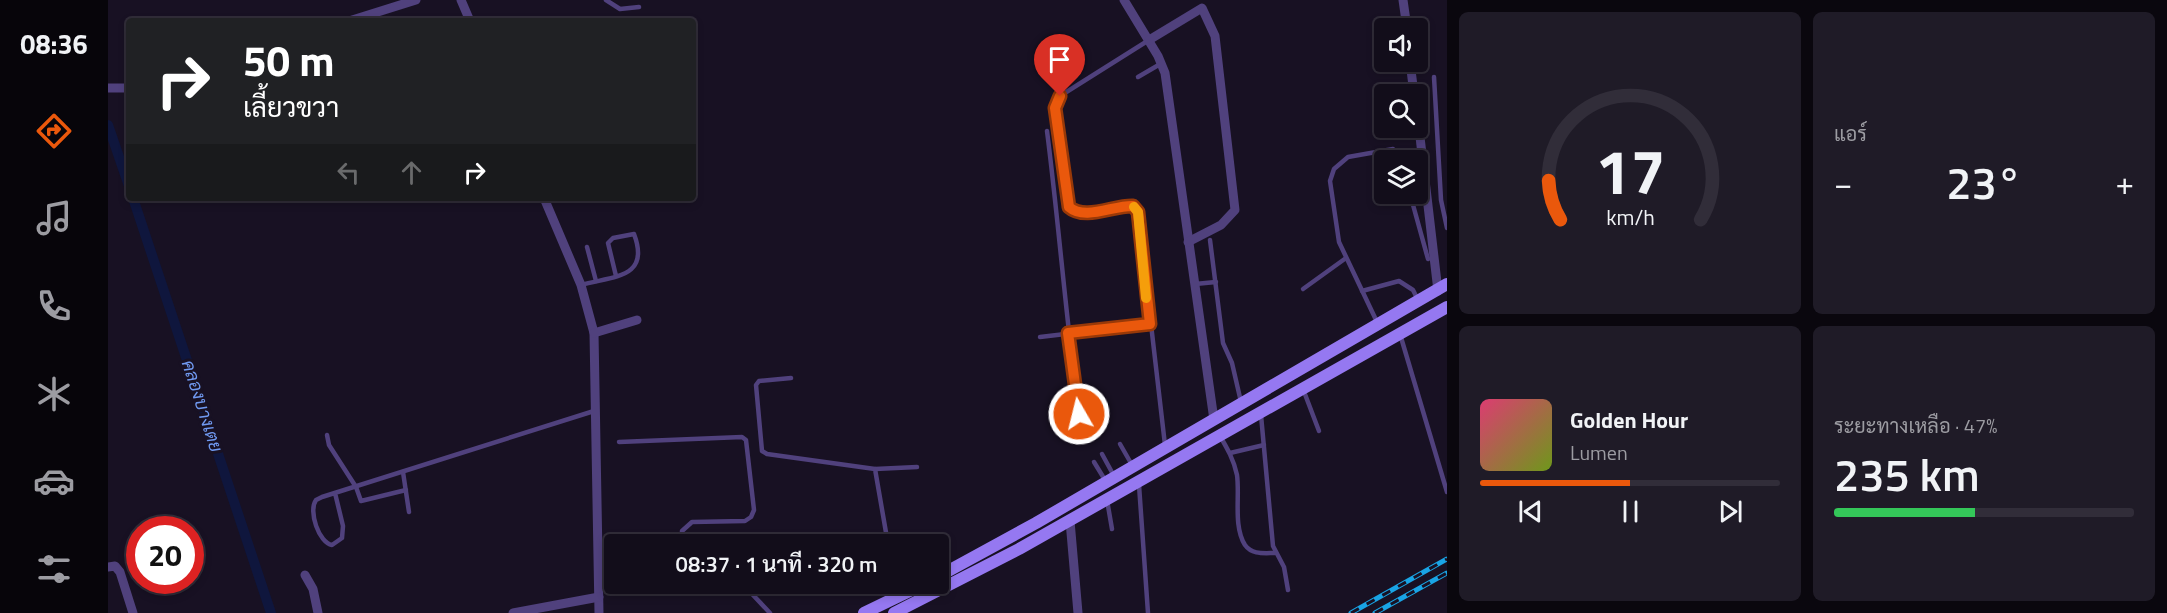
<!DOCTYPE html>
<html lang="th">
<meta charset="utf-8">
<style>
:root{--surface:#120d1a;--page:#1f1b27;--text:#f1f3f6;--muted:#9c9ca2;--line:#312d39;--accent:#ea580c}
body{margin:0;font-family:"Titillium Web",Sarabun,sans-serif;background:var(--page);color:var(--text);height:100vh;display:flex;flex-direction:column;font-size:22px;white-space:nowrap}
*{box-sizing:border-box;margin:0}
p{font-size:20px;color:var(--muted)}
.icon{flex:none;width:33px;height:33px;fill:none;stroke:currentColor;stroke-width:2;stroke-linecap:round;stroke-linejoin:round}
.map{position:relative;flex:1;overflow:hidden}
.drawer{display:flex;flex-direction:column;gap:12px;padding:12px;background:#0a070e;width:720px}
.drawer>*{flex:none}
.guide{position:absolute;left:18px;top:18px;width:570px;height:183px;border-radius:6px;box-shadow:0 3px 9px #0003,0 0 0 2px var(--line);background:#202124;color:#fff;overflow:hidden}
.controls{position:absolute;left:1266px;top:18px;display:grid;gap:12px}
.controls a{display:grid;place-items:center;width:54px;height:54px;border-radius:6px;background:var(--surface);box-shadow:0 3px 9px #0003,0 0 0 2px var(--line);font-size:30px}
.speed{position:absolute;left:18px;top:516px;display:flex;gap:12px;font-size:30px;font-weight:700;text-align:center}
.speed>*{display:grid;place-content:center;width:78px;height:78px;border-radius:50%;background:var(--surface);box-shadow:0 3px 9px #0003,0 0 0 2px var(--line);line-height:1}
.speed .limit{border:9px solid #d22;background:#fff;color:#111}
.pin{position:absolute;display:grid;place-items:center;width:51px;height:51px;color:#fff;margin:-62px -26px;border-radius:50% 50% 50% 0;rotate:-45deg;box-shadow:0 0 6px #0007}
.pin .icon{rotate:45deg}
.me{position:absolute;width:66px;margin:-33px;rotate:352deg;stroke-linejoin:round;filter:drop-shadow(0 0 4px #0008)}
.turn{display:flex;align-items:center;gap:21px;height:126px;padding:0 18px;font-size:27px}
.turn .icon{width:78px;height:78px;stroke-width:2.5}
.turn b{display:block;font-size:42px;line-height:51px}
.lanes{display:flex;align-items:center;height:57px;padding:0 18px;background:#0003;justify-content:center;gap:30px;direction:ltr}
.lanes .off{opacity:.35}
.big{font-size:45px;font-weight:600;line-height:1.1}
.drawer .card{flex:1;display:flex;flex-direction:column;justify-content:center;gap:9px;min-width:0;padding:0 21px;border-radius:9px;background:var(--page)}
.drawer .dial{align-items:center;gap:0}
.dial svg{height:156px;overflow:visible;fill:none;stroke:var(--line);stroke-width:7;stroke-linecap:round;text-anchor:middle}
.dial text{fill:var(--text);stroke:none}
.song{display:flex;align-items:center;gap:18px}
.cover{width:72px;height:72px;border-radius:9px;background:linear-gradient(135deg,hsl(340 70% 55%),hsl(80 70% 35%))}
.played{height:6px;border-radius:3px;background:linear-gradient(90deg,var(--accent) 50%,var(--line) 50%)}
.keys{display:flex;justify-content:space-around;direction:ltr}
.heat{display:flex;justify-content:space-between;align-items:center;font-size:33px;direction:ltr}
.charge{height:9px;border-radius:4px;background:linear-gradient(90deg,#34c759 47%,var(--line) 0)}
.drawer .tiles{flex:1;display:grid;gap:12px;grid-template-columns:repeat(2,1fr)}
.trip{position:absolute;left:496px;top:534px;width:345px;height:60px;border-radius:6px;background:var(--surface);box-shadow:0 3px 9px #0003,0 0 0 2px var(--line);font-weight:600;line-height:60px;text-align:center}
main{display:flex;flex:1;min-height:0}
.tab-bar{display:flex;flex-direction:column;width:108px;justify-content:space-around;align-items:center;background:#07050a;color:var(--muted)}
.tab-bar .icon{width:42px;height:42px}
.tab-bar .current{color:var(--accent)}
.tab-bar b{font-size:27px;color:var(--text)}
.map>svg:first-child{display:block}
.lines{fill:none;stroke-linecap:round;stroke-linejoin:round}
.canal{stroke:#0f163d;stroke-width:10}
.lane{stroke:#50417d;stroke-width:4.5}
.street{stroke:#50417d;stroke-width:9}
.secondary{stroke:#9578f1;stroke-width:12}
.rail-casing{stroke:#19a4e5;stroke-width:5}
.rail{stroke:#181123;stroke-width:3;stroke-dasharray:9;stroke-linecap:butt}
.route-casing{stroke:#983908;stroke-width:15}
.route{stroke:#ea580c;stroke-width:10}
.slow{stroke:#f59e0b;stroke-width:10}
.labels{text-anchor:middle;stroke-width:6;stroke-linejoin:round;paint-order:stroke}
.water-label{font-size:18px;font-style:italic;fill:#7099f0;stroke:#181123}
</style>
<main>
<nav class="tab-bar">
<b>08:36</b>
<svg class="icon current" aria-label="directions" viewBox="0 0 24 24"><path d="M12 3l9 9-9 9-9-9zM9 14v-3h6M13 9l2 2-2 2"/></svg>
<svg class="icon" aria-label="music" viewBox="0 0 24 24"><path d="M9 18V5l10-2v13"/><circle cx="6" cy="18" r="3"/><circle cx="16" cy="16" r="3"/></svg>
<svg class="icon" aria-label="phone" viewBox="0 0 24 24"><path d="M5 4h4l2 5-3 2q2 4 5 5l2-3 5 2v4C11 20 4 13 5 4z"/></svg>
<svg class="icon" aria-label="climate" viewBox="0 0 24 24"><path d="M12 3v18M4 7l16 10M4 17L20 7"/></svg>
<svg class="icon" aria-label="car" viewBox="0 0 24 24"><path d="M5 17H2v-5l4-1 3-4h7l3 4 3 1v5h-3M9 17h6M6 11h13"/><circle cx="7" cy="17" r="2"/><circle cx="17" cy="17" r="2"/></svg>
<svg class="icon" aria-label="filters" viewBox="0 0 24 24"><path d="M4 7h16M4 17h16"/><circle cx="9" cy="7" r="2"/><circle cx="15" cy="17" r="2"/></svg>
</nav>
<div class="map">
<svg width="1339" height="613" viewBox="0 0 1339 613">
<rect width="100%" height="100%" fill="#181123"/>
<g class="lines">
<!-- canal -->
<g class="canal">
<polyline points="0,125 21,186"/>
<polyline points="25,198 163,613"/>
</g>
<!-- lane -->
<g class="lane">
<polyline points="498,0 512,9 531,7"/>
<path d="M1041,40L952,96L947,108L961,207C977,221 1006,205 1025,206L1030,212L1057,445"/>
<polyline points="1030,77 1054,63"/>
<polyline points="1326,77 1333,200 1339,228"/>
<path d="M939,131C951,225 958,320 971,414"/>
<polyline points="1302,194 1320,259"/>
<polyline points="1102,240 1115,343 1124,363 1133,402"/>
<polyline points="479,247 488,281"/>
<polyline points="1087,284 1108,282"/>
<path d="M473,285C504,276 543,279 526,234L505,238L500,243L508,276"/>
<polyline points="1195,289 1238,258"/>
<polyline points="1254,291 1291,281 1305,290 1310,300"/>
<polyline points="1269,322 1231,242 1222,181 1226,169 1240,157 1285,149 1295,160"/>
<polyline points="1292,334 1339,492"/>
<polyline points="932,337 1042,324"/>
<polyline points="683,378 651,381 648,385 654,451 659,454 767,469 780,544"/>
<polyline points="1195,389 1211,431"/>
<polyline points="1153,415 1165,546 1176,567 1180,590"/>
<polyline points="219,435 221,445 248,487 253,501 298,490"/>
<path d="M1112,436C1119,448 1126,460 1129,475C1132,496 1125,526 1137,545C1144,555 1156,553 1167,553"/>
<polyline points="511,442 634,437 638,440 646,510 643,517 637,521 584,522 574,531 574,544"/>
<polyline points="1012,444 1024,465"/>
<polyline points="1122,453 1156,445"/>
<polyline points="994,454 1006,476"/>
<polyline points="986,462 997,480"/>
<polyline points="767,469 809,467"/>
<polyline points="295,472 301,512"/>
<polyline points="1031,485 1040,613"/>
<path d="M227,493L235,526L234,538L224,545C211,543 200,511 208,500L214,497L486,411"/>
<polyline points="999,500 1004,529"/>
<polyline points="490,576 507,576"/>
<polyline points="787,584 789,596"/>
<polyline points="645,595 662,613"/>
</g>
<!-- street -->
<g class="street">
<polyline points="353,0 362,21"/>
<polyline points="1016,0 1050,56 1057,73 1106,420"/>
<polyline points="1295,0 1299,28"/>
<polyline points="241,21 308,0"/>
<polyline points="1041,40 1094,8 1107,36 1127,210 1113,225 1080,242"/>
<polyline points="1302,62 1306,94"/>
<polyline points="0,88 21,88"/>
<polyline points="1310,120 1330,291"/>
<polyline points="436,198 473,285 486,333 491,613"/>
<polyline points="486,333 529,320"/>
<polyline points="962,521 970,613"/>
<polyline points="0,567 7,566 12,572 25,613"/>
<polyline points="197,575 205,589 210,613"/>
<polyline points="405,613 491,597"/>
</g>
<!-- secondary -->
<g class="secondary">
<polyline points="831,576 928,523 1339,284"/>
<polyline points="756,613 816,584"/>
<polyline points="786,613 911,549 1339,307"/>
</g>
<!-- rail casing -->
<g class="rail-casing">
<g id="rail">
<polyline points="1243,613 1339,559"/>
<polyline points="1267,613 1339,573"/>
</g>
</g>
<!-- rail -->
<use href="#rail" class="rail"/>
</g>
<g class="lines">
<!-- route casing -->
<g class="route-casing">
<path id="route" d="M952,96L947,108L961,207C977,221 1006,205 1025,206L1030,212L1042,324L960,333L971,414"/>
</g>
<!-- route -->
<use href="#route" class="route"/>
<!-- slow -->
<polyline class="slow" points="1026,207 1030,212 1038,298"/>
</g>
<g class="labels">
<!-- water labels -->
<g class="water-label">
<text transform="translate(94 406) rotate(72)" y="6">คลองบางเตย</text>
</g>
</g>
</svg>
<div class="controls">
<a><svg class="icon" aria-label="sound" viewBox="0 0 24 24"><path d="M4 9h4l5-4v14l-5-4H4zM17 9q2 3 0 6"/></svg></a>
<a><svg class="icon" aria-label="search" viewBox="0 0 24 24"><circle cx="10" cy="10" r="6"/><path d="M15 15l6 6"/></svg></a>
<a><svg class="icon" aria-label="layers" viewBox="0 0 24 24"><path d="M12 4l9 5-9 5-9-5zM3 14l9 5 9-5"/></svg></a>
</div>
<div class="speed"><div class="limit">20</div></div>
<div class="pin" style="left:952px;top:96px;background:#d93025"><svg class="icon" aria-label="arrive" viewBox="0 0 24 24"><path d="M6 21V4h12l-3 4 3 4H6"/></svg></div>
<svg class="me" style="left:971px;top:414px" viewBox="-20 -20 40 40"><circle r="17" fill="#ea580c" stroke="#fff" stroke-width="3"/><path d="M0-11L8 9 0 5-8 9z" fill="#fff"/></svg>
<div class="trip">08:37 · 1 นาที · 320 m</div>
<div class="guide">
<div class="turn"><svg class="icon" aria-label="right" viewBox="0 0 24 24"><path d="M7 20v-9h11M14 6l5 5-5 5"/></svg><div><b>50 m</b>เลี้ยวขวา</div></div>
<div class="lanes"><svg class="icon off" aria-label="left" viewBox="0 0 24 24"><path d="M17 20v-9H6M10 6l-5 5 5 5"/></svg><svg class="icon off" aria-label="ahead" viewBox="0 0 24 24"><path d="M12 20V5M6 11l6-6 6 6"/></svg><svg class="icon" aria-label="right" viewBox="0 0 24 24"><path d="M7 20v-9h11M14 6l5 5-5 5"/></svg></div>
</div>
</div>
<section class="drawer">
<div class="tiles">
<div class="card dial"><svg viewBox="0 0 100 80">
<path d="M14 69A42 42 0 1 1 86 69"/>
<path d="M14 69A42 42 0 0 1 8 49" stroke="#ea580c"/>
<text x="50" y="56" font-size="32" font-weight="700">17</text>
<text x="50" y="72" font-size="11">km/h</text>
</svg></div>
<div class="card"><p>แอร์</p>
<div class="heat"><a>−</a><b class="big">23°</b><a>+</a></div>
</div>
<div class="card">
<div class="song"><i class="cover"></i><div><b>Golden Hour</b><p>Lumen</p></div></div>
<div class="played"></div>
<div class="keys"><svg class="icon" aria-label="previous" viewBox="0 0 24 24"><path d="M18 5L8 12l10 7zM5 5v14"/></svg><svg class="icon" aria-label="pause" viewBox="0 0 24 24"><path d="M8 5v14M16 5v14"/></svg><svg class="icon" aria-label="next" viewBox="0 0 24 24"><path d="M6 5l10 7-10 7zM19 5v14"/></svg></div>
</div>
<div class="card"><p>ระยะทางเหลือ · 47%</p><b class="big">235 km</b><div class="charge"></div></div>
</div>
</section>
</main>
